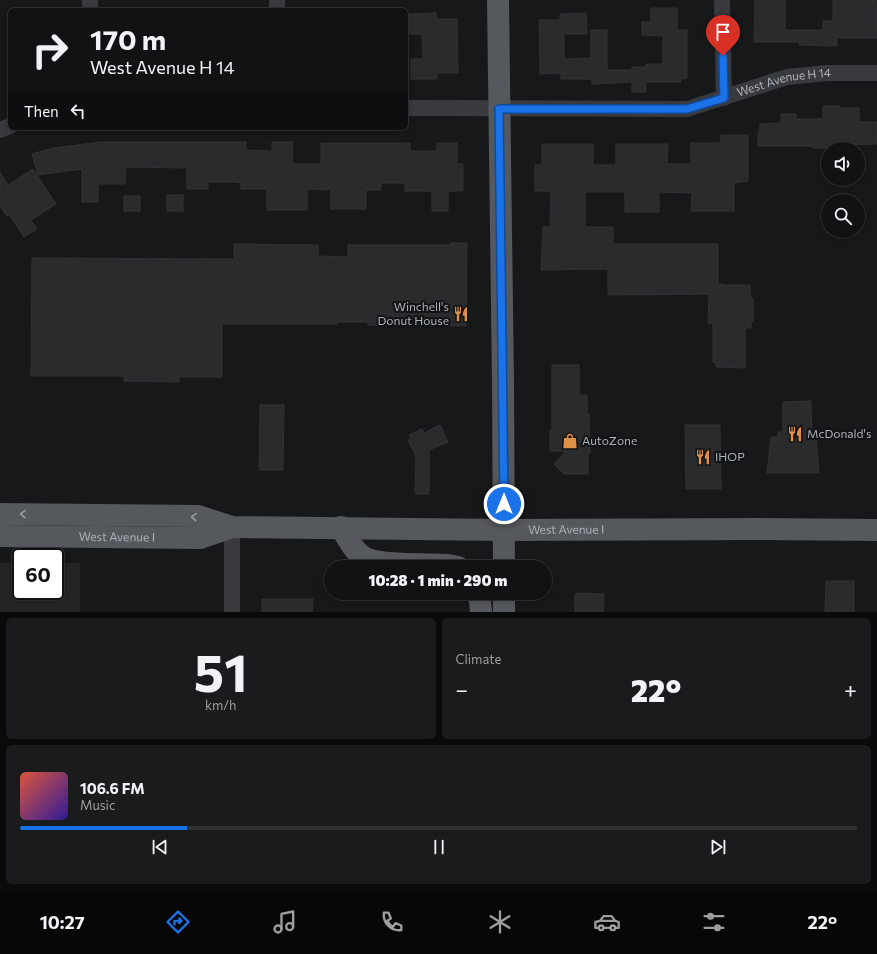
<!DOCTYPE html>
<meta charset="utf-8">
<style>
:root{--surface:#111213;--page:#1a1b1c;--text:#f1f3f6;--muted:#9c9ea0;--line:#303233;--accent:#1a73e8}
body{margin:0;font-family:Commissioner,sans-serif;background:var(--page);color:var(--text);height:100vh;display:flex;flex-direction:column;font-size:15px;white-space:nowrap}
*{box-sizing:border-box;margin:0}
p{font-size:13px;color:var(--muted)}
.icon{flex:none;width:22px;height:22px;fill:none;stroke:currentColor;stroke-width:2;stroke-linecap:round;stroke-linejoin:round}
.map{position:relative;height:612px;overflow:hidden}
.panel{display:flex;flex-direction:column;gap:6px;padding:6px;background:#090a0a;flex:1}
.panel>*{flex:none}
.hud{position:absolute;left:8px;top:8px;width:400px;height:122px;border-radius:6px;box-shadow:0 2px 6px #0003,0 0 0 1px var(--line);background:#111213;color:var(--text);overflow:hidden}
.tools{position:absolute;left:821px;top:142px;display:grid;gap:8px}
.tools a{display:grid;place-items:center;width:44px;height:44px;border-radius:50%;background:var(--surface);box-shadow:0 2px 6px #0003,0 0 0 1px var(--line);font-size:20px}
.speed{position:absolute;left:12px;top:548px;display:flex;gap:8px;font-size:20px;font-weight:700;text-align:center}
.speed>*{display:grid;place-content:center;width:52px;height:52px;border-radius:50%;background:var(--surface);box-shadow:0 2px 6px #0003,0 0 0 1px var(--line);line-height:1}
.speed .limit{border:2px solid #111;border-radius:6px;background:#fff;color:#111}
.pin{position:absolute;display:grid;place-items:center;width:34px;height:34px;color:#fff;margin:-41px -17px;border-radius:50% 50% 50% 0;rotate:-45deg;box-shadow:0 0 4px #0007}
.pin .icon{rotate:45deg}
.me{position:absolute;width:44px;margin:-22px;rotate:0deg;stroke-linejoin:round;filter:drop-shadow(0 0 3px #0008)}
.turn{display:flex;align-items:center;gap:14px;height:84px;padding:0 16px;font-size:18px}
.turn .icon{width:52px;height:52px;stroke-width:2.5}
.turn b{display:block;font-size:28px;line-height:34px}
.then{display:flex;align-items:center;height:38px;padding:0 16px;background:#0003;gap:8px;font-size:15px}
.big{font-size:30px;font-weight:800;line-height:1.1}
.panel .widget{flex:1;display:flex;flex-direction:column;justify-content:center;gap:6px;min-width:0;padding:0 14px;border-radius:6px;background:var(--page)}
.panel .dial{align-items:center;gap:0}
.dial b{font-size:52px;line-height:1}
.song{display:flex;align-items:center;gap:12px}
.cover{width:48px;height:48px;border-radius:6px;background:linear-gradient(135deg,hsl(10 70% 55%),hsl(250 70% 35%))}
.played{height:4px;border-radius:2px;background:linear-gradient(90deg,var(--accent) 20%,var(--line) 20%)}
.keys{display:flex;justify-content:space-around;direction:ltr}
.heat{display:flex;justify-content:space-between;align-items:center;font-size:22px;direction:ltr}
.panel .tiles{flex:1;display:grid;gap:6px;grid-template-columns:1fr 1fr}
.widget:last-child{grid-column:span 2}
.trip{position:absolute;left:324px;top:560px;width:228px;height:40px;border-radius:20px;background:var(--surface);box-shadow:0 2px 6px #0003,0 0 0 1px var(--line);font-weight:800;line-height:40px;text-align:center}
.tabs{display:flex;height:64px;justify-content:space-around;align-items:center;background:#070708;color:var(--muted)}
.tabs .icon{width:28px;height:28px}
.tabs .selected{color:var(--accent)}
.tabs b{font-size:18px;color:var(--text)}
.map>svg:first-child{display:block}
.built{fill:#232426}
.building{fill:#2a2b2d;stroke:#313235}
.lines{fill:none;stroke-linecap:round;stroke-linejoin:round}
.street{stroke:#393a3e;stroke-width:16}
.primary{stroke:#55585c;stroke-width:22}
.oneway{stroke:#9a9fa6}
.route-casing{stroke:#114b97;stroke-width:10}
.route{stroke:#1a73e8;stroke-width:7}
.labels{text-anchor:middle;stroke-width:4;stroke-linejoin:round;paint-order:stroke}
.street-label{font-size:12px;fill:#abb1b8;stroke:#121314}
.poi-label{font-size:12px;fill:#abb1b8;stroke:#121314;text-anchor:start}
</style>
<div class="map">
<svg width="877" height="612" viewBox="0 0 877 612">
<rect width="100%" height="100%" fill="#171819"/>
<!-- built -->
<polygon class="built" points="0,563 21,563 21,591 55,591 55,563 80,563 80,612 0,612"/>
<!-- building -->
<g class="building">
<polygon points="755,0 785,0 785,30 823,30 823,21 833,21 833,0 876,0 877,38 837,38 837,46 799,45 799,42 754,42"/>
<polygon points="651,8 677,8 677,30 687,30 687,78 681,79 681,82 646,82 646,92 632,92 632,82 592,84 592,79 561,79 561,73 540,74 539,20 560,20 560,14 586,13 587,34 564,34 564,59 591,58 591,30 607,30 607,70 632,70 632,67 646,67 646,64 663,64 663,36 642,35 642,22 651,22"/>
<polygon points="436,13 436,19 457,19 458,73 437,73 437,79 411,79 411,59 423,59 422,34 410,34 409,14"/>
<polygon points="823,106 839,106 839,108 859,108 859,122 877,122 877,144 838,145 838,148 813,148 813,146 758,146 758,132 760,132 760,124 781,123 781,114 796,114 796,119 823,119"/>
<polygon points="721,135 748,135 748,181 734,183 734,211 691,211 692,193 659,192 659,212 625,212 625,192 585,192 585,227 613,227 613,244 718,244 718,284 722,284 722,285 750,285 751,299 753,299 753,321 751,321 751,328 745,328 745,368 716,367 716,362 713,362 713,323 708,323 709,294 608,295 608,269 541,270 543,227 550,227 551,191 535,191 535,165 542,165 542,144 593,144 593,165 616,165 616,144 668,144 667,164 691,164 691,143 720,143"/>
<polygon points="101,142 246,142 246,150 272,151 272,142 293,142 292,164 321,164 321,143 410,143 410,151 437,151 437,143 457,143 457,164 463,164 463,191 448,191 448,211 432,211 432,191 405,191 405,183 381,183 381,190 366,190 366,209 331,209 331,190 307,189 307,210 267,210 267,189 241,189 241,183 234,182 208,182 208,189 187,189 187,168 126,167 125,184 98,184 98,202 82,202 82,169 38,175 32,154 53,148"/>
<polygon points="33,169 56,204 31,220 37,229 24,237 9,214 7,216 0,206 0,172 8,185"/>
<rect x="167" y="195" width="16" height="16"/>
<rect x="124" y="196" width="16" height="15"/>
<polygon points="450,243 467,243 466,326 368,325 368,322 337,322 337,324 222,324 222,377 179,377 179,382 124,381 124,376 31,376 32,258 234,259 234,244 318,245 318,256 348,257 348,245 450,245"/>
<polygon points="552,365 579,365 579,395 587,395 587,414 589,414 590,454 588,454 588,474 564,474 554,464 566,451 550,451 550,430 552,430"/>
<polygon points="811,401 812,436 816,436 819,473 767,473 771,437 778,437 778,432 783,432 783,402"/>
<polygon points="260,405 284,405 283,470 259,470"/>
<polygon points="440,425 448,442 429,450 429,494 415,494 416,456 408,440 411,439 409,435 422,429 424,433"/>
<polygon points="685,425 720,425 721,489 686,489"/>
<polygon points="826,581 854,581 854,612 825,612"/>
<polygon points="576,593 604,594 603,612 575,612 575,594 576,594"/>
<polygon points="262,599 313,599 312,612 262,612"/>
</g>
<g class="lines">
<!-- street -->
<g class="street">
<polyline points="90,0 90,10"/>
<polyline points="277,0 277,10"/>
<polyline points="722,0 724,98"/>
<path id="s1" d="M406,108L687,109L787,77L827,73H877"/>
<polyline points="0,130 10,126"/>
<polyline points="232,527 232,612"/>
</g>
<!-- primary -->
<g class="primary">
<polyline points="498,0 503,383 504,567"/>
<path id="s2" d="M0,514L198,516L232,527L504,530L760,529L877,530"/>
<path d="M341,527C347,538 354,552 365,558C380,566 430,564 448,565L458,567"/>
<path id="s3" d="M0,536L200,538L232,527"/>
<polyline points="479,593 481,612"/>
<polyline points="504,593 504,612"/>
</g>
</g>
<!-- one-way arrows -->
<defs><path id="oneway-chevron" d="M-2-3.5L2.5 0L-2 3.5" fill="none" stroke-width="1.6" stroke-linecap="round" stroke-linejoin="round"/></defs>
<g class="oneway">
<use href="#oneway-chevron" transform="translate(23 514) rotate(-179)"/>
<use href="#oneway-chevron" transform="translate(194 517) rotate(-176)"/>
</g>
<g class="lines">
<!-- route casing -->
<g class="route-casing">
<polyline id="route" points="504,504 499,109 687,109 724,98 723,56"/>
</g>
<!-- route -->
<use href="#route" class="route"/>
</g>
<!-- icons -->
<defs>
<g id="restaurant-bare" transform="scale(1.2)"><path d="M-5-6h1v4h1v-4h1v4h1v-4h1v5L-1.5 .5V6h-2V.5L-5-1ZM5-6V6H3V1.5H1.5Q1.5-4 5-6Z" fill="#e18f47" stroke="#121314" stroke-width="2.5" paint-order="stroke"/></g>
<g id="shop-bare" transform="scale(1.2)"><path d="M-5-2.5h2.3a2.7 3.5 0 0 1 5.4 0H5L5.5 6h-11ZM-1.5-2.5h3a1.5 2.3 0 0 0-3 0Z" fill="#e18f47" stroke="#121314" stroke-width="2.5" paint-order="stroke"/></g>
</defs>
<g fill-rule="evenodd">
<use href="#restaurant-bare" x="461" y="314"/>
<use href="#restaurant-bare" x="795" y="434"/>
<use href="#shop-bare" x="570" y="441"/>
<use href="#restaurant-bare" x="703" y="457"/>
</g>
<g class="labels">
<!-- street labels -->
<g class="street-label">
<text dy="4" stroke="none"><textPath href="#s1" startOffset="382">West Avenue H 14</textPath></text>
<text dy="4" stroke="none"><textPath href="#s2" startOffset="568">West Avenue I</textPath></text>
<text dy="4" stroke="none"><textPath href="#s3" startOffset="117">West Avenue I</textPath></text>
</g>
<!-- poi labels -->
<g class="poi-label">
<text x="449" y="311" text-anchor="end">Winchell's<tspan x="449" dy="14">Donut House</tspan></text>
<text x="807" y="438">McDonald's</text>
<text x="582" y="445">AutoZone</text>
<text x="715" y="461">IHOP</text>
</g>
</g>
</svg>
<div class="tools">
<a><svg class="icon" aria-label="sound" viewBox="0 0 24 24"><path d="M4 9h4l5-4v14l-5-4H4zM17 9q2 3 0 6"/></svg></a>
<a><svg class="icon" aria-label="search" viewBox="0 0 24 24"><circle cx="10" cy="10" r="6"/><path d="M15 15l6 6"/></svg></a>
</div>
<div class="speed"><div class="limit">60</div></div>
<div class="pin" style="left:723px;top:56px;background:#d93025"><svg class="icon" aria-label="arrive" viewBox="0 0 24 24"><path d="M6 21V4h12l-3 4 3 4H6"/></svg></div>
<svg class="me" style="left:504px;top:504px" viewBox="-20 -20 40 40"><circle r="17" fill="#1a73e8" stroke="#fff" stroke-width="3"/><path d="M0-11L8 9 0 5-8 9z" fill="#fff"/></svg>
<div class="trip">10:28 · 1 min · 290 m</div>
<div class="hud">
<div class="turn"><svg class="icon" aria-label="right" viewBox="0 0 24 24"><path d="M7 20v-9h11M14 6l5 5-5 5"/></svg><div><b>170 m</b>West Avenue H 14</div></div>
<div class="then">Then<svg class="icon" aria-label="left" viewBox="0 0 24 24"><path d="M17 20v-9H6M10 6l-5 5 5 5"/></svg></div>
</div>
</div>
<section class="panel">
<div class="tiles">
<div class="widget dial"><b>51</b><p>km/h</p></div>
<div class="widget"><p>Climate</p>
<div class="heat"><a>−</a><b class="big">22°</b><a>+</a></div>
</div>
<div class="widget">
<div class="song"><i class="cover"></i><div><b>106.6 FM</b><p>Music</p></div></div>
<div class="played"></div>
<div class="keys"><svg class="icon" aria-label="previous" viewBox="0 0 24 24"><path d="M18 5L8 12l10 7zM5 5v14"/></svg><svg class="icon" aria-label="pause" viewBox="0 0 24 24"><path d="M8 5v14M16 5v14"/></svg><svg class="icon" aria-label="next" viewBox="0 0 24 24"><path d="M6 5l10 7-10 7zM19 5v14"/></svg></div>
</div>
</div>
</section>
<nav class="tabs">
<b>10:27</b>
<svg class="icon selected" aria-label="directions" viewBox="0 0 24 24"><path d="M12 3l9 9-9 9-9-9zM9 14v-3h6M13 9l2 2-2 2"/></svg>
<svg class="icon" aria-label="music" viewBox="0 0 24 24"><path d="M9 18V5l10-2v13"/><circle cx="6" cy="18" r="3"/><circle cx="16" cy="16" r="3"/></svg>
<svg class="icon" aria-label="phone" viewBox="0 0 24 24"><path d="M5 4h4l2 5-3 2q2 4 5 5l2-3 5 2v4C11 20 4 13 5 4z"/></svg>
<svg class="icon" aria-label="climate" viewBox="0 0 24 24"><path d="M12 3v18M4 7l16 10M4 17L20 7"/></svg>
<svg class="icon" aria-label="car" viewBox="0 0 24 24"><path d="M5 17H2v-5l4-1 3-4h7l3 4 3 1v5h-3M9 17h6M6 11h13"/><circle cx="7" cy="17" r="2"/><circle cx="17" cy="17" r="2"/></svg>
<svg class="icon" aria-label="filters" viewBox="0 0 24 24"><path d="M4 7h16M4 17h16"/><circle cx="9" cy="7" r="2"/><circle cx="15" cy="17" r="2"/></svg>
<b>22°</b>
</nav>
